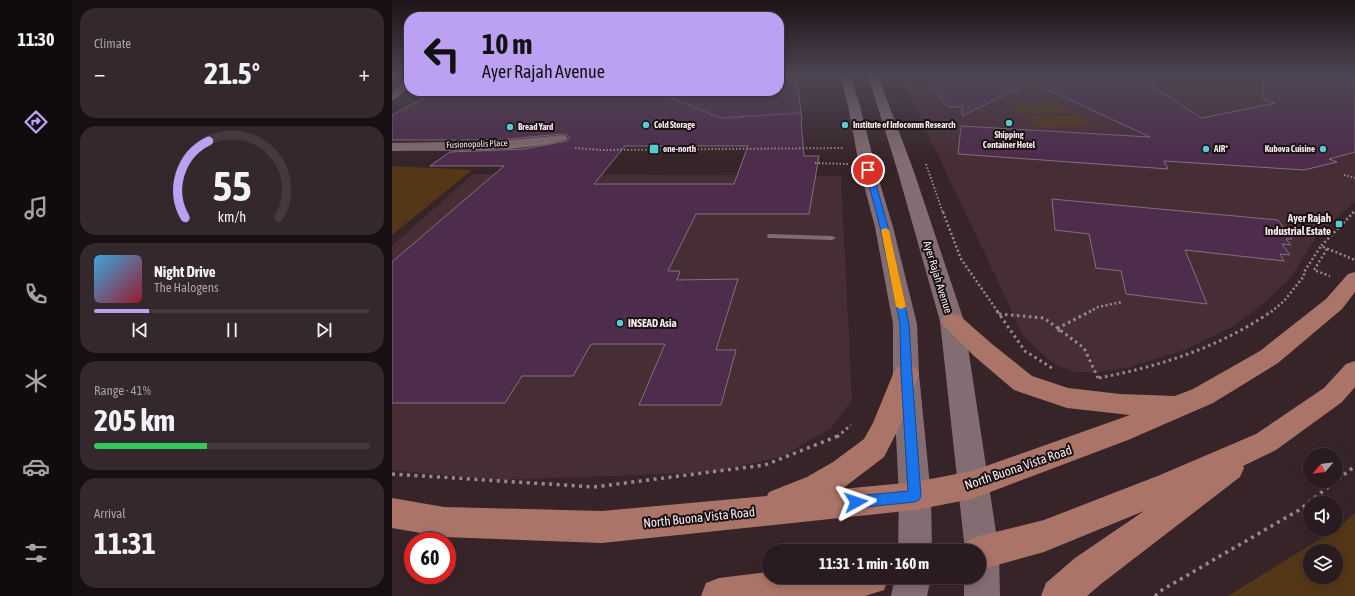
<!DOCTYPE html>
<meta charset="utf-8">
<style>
:root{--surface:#291b1f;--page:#35282c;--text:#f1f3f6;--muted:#a5a1a4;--line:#45393d;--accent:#bca0f2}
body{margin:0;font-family:"Asap Condensed",sans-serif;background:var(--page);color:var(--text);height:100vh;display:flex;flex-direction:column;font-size:15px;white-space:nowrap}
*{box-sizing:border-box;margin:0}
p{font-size:13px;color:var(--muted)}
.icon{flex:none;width:22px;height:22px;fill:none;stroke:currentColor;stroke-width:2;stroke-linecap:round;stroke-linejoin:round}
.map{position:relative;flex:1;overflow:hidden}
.sheet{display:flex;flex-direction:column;gap:8px;padding:8px;background:#170f11;width:320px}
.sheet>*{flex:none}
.banner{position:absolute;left:12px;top:12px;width:380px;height:84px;border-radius:16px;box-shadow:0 2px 10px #0003,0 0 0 1px var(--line);background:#bca0f2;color:#111;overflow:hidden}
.needle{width:26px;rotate:241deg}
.buttons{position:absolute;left:911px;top:448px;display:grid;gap:8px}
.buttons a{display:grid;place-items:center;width:40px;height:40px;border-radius:50%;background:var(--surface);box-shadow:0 2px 10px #0003,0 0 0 1px var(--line);font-size:20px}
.speed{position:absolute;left:12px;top:532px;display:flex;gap:8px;font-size:20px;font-weight:700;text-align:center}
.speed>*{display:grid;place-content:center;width:52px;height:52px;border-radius:50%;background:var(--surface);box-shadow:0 2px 10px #0003,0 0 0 1px var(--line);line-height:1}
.speed .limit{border:6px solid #d22;background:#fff;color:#111}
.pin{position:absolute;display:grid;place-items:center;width:34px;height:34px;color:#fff;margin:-17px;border:2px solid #fff;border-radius:50%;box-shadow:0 1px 4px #0007}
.me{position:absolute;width:44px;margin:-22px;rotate:85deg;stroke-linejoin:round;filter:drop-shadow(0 0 3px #0008)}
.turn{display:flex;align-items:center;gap:14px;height:84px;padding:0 12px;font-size:18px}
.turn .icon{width:52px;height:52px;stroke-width:2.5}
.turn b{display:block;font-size:28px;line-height:34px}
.big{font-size:30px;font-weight:700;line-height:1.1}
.sheet .card{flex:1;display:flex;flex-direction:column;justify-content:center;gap:6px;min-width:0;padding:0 14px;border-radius:16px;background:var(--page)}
.sheet .dial{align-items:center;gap:0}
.dial svg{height:104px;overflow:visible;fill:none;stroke:var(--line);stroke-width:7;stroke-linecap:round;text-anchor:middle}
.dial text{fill:var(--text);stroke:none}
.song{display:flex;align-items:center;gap:12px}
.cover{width:48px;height:48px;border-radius:6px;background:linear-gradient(135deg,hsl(200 70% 55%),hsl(350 70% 35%))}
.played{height:4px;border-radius:2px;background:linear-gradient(90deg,var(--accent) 20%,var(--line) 20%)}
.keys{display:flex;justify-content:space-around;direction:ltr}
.heat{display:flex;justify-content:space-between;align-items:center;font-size:22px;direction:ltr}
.charge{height:6px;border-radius:3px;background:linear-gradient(90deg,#34c759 41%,var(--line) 0)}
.trip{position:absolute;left:370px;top:544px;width:224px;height:40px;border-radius:20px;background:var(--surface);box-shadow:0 2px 10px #0003,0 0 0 1px var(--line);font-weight:700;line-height:40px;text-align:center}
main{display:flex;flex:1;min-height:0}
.tab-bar{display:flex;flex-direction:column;width:72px;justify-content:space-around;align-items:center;background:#100b0c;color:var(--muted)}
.tab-bar .icon{width:28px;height:28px}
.tab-bar .on{color:var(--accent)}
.tab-bar b{font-size:18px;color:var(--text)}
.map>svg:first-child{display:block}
.built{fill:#472d34}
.green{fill:#533716;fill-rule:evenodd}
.building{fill:#4e2c4b;stroke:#81717f;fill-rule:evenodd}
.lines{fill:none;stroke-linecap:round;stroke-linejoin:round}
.path-far4{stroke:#99898d;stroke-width:1.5;stroke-dasharray:1 1.5;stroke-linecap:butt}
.path-far3{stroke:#99898d;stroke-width:2;stroke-dasharray:1.5 2;stroke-linecap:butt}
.path-far2{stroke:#99898d;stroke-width:2.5;stroke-dasharray:2 2.5;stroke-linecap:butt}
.path-far1{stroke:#99898d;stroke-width:3;stroke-dasharray:2.5 3.5;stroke-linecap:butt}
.path{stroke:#99898d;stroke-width:3.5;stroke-dasharray:3 4.5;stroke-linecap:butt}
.service{fill:#836d72;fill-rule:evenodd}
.minor{fill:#836d72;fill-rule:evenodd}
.tertiary{fill:#836d72;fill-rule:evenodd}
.primary{fill:#ab7469;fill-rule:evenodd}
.route{fill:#1a73e8;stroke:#114b97}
.slow{fill:#f59e0b}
.poi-dot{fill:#51ccd3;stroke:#191012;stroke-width:1.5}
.labels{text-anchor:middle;stroke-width:4;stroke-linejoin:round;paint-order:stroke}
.far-poi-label{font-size:9px;font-weight:bold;fill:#f6e9ec;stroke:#191012;text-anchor:start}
.far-street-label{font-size:9px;fill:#f6e9ec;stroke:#191012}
.poi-label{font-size:11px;font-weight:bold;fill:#f6e9ec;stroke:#191012;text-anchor:end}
.street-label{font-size:11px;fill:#f6e9ec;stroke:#191012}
.near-street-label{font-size:13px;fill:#f6e9ec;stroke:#191012}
</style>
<main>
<nav class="tab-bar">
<b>11:30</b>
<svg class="icon on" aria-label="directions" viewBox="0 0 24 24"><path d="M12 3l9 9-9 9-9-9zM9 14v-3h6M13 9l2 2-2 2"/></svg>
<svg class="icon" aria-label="music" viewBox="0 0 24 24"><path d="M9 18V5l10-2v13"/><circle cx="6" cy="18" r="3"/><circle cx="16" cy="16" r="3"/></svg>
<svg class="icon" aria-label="phone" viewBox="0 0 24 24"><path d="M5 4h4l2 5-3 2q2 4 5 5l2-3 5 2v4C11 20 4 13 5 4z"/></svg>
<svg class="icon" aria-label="climate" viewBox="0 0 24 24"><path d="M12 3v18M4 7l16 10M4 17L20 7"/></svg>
<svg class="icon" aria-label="car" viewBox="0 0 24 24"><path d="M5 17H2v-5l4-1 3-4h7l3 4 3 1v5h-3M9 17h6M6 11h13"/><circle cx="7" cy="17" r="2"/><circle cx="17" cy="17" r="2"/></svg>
<svg class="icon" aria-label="filters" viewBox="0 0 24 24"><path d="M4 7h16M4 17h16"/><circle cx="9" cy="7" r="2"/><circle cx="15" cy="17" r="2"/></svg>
</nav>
<section class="sheet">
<div class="card"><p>Climate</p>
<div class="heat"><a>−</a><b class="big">21.5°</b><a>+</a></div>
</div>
<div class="card dial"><svg viewBox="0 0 100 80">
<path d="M14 69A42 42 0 1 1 86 69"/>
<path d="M14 69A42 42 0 0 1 32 10" stroke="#bca0f2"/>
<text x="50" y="56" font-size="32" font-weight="700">55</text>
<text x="50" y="72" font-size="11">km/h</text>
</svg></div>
<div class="card">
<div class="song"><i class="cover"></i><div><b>Night Drive</b><p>The Halogens</p></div></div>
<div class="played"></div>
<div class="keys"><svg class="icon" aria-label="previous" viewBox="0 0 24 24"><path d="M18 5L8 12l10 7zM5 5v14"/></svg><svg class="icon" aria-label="pause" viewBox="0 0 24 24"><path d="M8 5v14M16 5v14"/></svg><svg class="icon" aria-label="next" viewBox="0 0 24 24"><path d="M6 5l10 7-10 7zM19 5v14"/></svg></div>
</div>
<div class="card"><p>Range · 41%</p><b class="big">205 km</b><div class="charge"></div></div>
<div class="card"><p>Arrival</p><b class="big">11:31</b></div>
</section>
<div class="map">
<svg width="963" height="596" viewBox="0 0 963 596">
<rect width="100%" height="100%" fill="#372429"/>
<!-- built -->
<g class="built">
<polygon points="508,76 963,76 963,202 926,234 899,277 871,304 840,327 790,351 737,367 705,373 685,372 666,366 648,352 629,333 615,300"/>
<polygon points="81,174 449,176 460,400 439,428 391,456 324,472 107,480 0,470 0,246"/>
</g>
<!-- green -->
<g class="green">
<polygon points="667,101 678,112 628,114 619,103"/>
<polygon points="688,115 701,126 645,128 634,117"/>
<polygon points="0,166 80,170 0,235"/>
<path d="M963,513V596H836L946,528ZM918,551H944V577H918Z"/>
</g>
<!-- building -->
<g class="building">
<path d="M387,76H400L405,80L410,120H409L412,156H427L417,214H304L276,271H288L285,280L346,279L324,350H344L329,405H247L273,344H199L181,376H130L113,403H0V262L112,166H38L58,152L132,149L174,141L178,138L175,135L170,134L107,140H0V115L30,99L39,91H387ZM233,146H356L342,184H202Z"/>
<polygon points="535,76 744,76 810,118 883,103 870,99 872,76 963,76 963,152 937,159 945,162 912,170 772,161 776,169 566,154 569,126 758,137 639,82 570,116 570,107 555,107"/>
<polygon points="660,199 886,220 900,239 894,239 899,245 890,244 898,255 888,254 892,261 793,250 815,304 734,294 729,271 704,268 697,234 663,230"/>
</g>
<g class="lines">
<!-- path-far4 -->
<polyline class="path-far4" points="264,91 328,118 409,113"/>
<!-- path-far3 -->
<g class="path-far3">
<polyline points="183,148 210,150 452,148"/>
<polyline points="423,163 456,164"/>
<polyline points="534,164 551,213"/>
<polyline points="952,175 963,178"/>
<polyline points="960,213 963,211"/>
</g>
<!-- path-far2 -->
<g class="path-far2">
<polyline points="551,212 569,259 606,312"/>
<polyline points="962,212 929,246 963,260"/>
<polyline points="935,249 922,270 938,276"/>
<polyline points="697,312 706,307 730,302"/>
<polyline points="879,312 892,301 912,276 912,272 929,246"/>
</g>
<!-- path-far1 -->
<g class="path-far1">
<polyline points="605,311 633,351 660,368"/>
<polyline points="607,314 652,318 692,348 706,378"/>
<polyline points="668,331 664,329 699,311"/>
<path d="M707,378C769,366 828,347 880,311"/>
<polyline points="445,437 459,425"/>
</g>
<!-- path -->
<g class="path">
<polyline points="0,474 202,487 373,465 446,436"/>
<polyline points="763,596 770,590 907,510 963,466"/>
</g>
<!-- service -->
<polygon class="service" points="376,234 440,236 444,238 440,240 379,238 376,238 375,236"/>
<!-- minor -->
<g class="minor">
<polygon points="12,76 17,76 17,88 3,99 0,100 0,92 10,84"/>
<path d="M170,135L174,136L176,138L174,140C119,154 56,150 0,151V143L107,141Z"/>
</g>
<!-- tertiary -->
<g class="tertiary">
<polygon points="448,76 458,76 468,106 484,170 501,227 525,324 527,374 539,496 540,551 506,551 507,496 501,374 501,324 483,227 468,170 456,106"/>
<polygon points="476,76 486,76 521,169 572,321 607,552 608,596 572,596 572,577 587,577 587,551 573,551 548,321 505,169"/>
<polygon points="503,577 539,577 535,596 499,596"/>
</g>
<!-- primary -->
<g class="primary">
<polygon points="963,272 963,292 950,309 886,363 821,403 736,440 580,499 523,510 210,543 52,537 0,528 0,498 52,507 210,511 375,496 377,492 415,477 441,462 472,439 481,423 501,374 505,367 514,365 523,367 527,374 508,426 492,457 450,489 523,482 580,471 738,415 675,408 622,390 582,356 552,326 548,321 552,316 560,314 568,316 600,344 640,376 676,388 728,394 783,396 801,389 868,351 934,299 956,274"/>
<polygon points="963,361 963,387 950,402 884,450 851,466 852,468 848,477 709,584 695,596 649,596 654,583 683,558 752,511 652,552 587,570 587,551 570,551 575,541 587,536 652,520 768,475 864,434 932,388 954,364"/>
<polygon points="377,572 377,577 497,577 492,590 473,596 309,596 314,583 327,578"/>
</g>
</g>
<!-- sky -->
<linearGradient id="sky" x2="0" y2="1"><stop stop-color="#1e1417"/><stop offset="0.48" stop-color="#4d4554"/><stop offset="1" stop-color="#4d4554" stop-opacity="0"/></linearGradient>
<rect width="963" height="159" fill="url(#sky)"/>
<!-- route -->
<polygon class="route" points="474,168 480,170 496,227 517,324 520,374 529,496 527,500 523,502 464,508 459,506 458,502 459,498 464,496 516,491 509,374 508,324 488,227 473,170"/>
<!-- slow -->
<polygon class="slow" points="493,228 497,230 514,307 509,309 504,307 489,230"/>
<!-- markers -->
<g class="poi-dot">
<circle cx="617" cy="123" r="4"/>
<circle cx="254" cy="125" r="4"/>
<circle cx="453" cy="125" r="4"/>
<circle cx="118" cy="127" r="4"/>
<rect x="257" y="144" width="10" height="10" rx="2"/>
<circle cx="814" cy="149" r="4"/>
<circle cx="931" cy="149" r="4"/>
<rect x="943" y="220" width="8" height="8" rx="2"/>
<circle cx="228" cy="323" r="4"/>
</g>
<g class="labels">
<!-- far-poi labels -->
<g class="far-poi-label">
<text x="262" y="128">Cold Storage</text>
<text x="461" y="128">Institute of Infocomm Research</text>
<text x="126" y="130">Bread Yard</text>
<text x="617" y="138" text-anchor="middle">Shipping<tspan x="617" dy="10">Container Hotel</tspan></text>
<text x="271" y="152">one-north</text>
<text x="822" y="152">AIR⁺</text>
<text x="923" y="152" text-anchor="end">Kubova Cuisine</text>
</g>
<!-- far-street labels -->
<g class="far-street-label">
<text transform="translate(85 144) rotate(-2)" y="3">Fusionopolis Place</text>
</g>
<!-- poi labels -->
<g class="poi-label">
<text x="939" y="222">Ayer Rajah<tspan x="939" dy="13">Industrial Estate</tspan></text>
<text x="236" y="327" text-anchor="start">INSEAD Asia</text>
</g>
<!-- street labels -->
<g class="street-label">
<text transform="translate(546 277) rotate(73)" y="4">Ayer Rajah Avenue</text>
</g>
<!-- near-street labels -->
<g class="near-street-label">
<text transform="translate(626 467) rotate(-19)" y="5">North Buona Vista Road</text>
<text transform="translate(307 517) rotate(-6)" y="5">North Buona Vista Road</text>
</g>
</g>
</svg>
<div class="buttons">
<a><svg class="needle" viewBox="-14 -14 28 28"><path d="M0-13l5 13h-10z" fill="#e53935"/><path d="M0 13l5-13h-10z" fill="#a5a1a4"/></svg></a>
<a><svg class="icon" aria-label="sound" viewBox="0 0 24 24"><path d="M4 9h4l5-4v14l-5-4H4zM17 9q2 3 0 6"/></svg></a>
<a><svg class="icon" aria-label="layers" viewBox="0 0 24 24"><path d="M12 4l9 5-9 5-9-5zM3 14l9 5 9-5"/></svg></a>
</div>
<div class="speed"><div class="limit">60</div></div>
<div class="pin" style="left:476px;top:170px;background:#d93025"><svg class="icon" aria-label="arrive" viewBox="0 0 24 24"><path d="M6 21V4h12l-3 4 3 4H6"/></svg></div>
<svg class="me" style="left:464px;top:502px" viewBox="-20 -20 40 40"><path d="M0-17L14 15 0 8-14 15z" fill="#1a73e8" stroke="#fff" stroke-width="4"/></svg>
<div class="trip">11:31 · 1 min · 160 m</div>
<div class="banner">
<div class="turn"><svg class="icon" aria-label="left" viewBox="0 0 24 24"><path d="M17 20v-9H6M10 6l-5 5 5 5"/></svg><div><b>10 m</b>Ayer Rajah Avenue</div></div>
</div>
</div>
</main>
